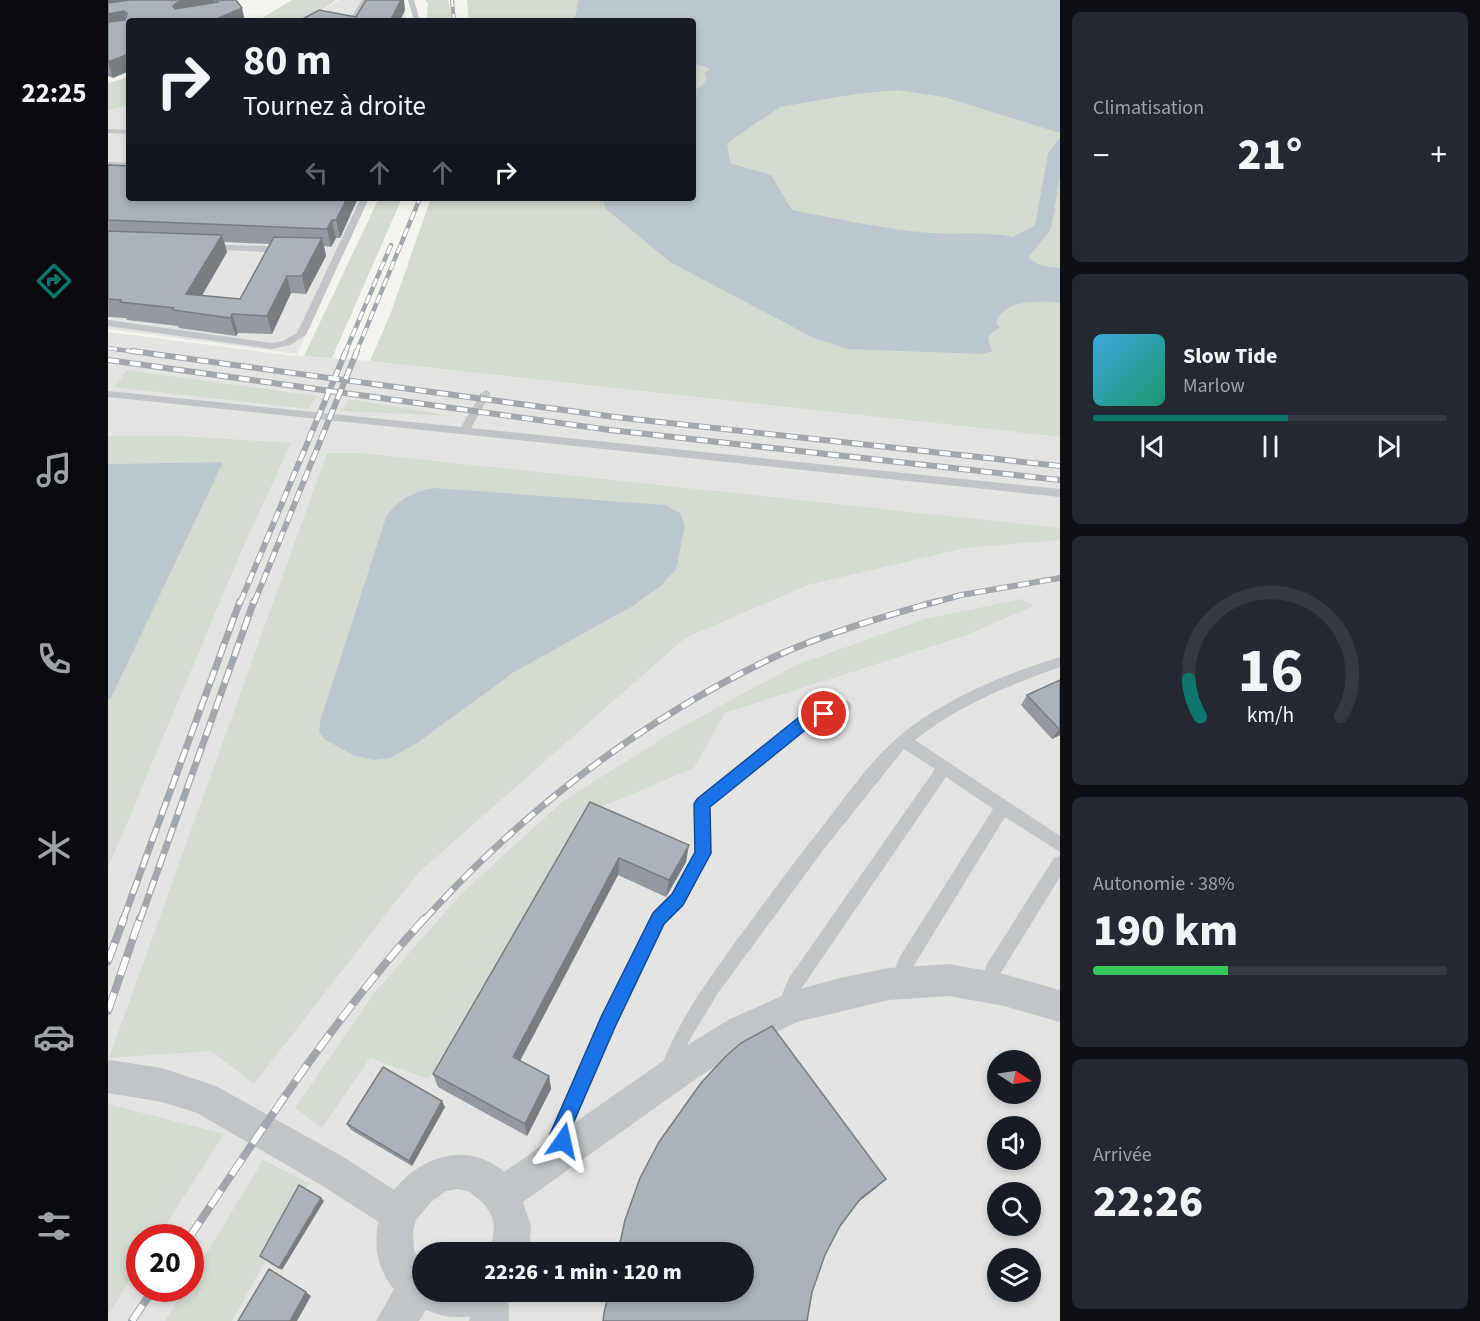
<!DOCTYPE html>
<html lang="fr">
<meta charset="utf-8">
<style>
:root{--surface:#171b24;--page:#242831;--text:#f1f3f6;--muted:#9ea1a6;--line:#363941;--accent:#0f766e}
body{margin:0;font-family:"Source Sans 3",sans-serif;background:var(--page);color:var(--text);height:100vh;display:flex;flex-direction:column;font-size:22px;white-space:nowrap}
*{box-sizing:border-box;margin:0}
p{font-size:20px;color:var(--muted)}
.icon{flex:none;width:33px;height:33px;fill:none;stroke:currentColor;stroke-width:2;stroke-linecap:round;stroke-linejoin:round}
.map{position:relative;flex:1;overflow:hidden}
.drawer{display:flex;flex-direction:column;gap:12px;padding:12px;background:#0d0f14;width:420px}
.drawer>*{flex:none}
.banner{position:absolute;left:18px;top:18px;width:570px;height:183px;border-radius:6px;box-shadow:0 3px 9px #0003;background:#171b24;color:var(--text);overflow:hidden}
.needle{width:39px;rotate:102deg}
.fabs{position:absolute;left:879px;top:1050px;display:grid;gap:12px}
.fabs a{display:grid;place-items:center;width:54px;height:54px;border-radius:50%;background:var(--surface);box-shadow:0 3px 9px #0003;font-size:30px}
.speed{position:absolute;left:18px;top:1224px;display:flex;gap:12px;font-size:30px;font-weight:700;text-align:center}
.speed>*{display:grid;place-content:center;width:78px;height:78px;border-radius:50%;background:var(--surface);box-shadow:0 3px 9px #0003;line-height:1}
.speed .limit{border:9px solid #d22;background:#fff;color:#111}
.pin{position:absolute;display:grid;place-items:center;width:51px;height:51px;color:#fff;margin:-26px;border:3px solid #fff;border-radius:50%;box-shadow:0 2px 6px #0007}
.me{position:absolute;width:66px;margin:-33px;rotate:11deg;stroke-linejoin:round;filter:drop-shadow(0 0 4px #0008)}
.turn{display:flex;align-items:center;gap:21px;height:126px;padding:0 18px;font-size:27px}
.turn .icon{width:78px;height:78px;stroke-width:2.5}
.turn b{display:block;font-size:42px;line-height:51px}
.lanes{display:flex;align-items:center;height:57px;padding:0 18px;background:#0003;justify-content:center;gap:30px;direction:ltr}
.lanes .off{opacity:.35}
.big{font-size:45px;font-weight:800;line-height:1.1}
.drawer .tile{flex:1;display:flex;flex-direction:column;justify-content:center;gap:9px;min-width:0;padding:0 21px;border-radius:9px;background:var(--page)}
.drawer .dial{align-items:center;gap:0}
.dial svg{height:156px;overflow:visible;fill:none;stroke:var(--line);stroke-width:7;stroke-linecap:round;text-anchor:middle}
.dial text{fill:var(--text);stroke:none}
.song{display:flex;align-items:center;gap:18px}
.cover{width:72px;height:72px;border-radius:9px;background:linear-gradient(135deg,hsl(200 70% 55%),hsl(160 70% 35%))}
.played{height:6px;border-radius:3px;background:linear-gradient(90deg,var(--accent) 55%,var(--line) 55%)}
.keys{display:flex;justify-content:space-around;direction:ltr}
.heat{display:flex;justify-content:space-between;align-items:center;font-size:33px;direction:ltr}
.charge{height:9px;border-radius:4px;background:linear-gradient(90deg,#34c759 38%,var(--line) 0)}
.trip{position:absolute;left:304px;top:1242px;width:342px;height:60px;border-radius:30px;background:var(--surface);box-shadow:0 3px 9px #0003;font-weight:800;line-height:60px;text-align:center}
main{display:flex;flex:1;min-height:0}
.dock{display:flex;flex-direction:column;width:108px;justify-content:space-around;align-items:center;background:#090b0e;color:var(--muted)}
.dock .icon{width:42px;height:42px}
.dock .selected{color:var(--accent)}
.dock b{font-size:27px;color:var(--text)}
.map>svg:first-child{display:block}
.built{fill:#e4e5e3;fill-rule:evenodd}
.green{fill:#d4dbd0;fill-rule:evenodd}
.water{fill:#bbc7cc}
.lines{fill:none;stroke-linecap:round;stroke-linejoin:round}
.lane{fill:#c1c5c8;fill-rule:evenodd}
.street{fill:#c1c5c8;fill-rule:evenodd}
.rail-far4-casing{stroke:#a1a7ad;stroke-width:4}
.rail-far3-casing{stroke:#a1a7ad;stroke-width:4.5}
.rail-far2-casing{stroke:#a1a7ad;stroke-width:6}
.rail-far1-casing{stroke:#a1a7ad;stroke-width:7}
.rail-casing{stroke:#a1a7ad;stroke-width:8}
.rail-far4{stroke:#fff;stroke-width:2;stroke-dasharray:7;stroke-linecap:butt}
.rail-far3{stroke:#fff;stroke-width:3;stroke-dasharray:9;stroke-linecap:butt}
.rail-far2{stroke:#fff;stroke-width:4;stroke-dasharray:11;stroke-linecap:butt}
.rail-far1{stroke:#fff;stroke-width:4.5;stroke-dasharray:14;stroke-linecap:butt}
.rail{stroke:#fff;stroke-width:6;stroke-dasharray:19;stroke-linecap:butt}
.wall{fill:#93999e;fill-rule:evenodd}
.shaded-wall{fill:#787d81}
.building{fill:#abb2b8;stroke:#787d81;stroke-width:1.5}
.route{fill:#1a73e8;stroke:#114b97;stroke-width:1.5}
</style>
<main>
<nav class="dock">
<b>22:25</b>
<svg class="icon selected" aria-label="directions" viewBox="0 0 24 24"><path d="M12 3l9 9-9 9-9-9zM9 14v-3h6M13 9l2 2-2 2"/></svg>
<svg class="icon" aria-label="music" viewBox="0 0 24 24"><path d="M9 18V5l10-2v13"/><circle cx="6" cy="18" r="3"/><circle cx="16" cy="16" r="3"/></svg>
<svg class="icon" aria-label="phone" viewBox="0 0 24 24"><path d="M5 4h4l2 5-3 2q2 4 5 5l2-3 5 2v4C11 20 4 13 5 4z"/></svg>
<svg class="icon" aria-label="climate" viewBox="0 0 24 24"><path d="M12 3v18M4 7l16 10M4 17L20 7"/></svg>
<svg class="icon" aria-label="car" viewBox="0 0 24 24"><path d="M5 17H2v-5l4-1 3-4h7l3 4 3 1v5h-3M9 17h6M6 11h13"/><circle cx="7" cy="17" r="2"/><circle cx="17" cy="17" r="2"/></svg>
<svg class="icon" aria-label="filters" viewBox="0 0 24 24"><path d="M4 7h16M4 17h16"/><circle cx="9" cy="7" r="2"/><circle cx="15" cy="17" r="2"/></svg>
</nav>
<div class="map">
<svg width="952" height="1321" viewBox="0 0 952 1321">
<rect width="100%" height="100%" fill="#f4f4ef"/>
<!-- built -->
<g class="built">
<polygon points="231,0 291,0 297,11 298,21 199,21"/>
<polygon points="21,99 21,198 261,198 189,354 0,329 0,104"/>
<path d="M0,332L178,355L262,361L952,437V1321H0ZM890,1060H922V1094H890ZM890,1126H922V1160H890ZM890,1192H922V1226H890ZM32,1238H82V1288H32ZM315,1252H636V1292H315ZM890,1258H922V1292H890Z"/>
</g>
<!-- green -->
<g class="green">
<polygon points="184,0 228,0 199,21 149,21"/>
<polygon points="317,0 340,0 345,21 319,21 320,3"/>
<polygon points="359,0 952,0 952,437 262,361 282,315 323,198 585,198 585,21 361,21"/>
<polygon points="21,77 21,104 0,111 0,83"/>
<polygon points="271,198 294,198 224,358 196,356"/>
<polygon points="19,370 209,396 201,409 6,387"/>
<polygon points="240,399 345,416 235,411"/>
<polygon points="0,436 70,436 183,443 133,552 0,868 0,699 2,700 114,462 0,464"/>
<path d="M219,453H252L952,528V540L857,548L700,585L577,638L310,873L146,1084L103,1051L1,1058ZM326,488L562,578C516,619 457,639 406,672C364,700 326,733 282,757L211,732L212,721L278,517C289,500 306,491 326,488Z"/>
<polygon points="913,599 926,606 856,636 617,713 586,768 483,811 321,1079 262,1058 214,1128 187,1108 267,992 352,895 455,801 570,729 688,665 817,619"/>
<polygon points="0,1104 116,1134 50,1237 32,1238 31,1266 0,1315"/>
<polygon points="155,1160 201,1183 124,1321 57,1321 77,1289 82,1288 83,1279"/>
</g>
<!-- water -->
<g class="water">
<path d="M471,0H952V133L836,97L789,90L747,94L672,107L619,143L622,163L663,175L684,210C730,219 776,229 822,233C850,235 879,231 905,237L927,225L940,154L952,137V176L943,229L920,258L934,266L952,268V303C931,300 896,299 888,323L892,328L884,332L880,338L884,351L874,354L740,349L704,337L562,262L498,209L494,198H585V90L593,87L599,78L596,73L602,69L585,63V21H466Z"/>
<polygon points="115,462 2,700 0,699 0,464"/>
<path d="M326,488L557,505L572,513L577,526L568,569L553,586L523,607L406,672L309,743L282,758L266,760L245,755L216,739L211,732L212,721L278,517C289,500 306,491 326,488Z"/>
</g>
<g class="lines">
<!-- lane -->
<g class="lane">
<polygon points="254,0 260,0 247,21 241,21"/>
<polygon points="300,0 306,0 312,21 306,21"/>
<polygon points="0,129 21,130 21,134 0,133"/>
<polygon points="0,162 21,163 21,167 0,166"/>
<polygon points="253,198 261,198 198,335 182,345 164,349 0,326 0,320 164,343 175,341 189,333"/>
<polygon points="99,244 176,247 181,250 176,253 96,249 95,247"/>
<polygon points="378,390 383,393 363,428 952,489 952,497 0,397 0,391 353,427 373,393"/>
<path d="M952,657V667C901,685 849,706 807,740L952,836V852L897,817L805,967L798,989L792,991L786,989L783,983L791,958L885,809L838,777L693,989L683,1015L677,1018L671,1015L668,1009L681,978L827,769L796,749L716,849L610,993L581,1041L567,1076L561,1079L555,1076L552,1070C570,1020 600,980 631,937C657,902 683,866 710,832C738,797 764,756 800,729C846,695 898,674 952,657Z"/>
<polygon points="737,700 742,702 744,706 742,710 701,727 602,807 603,853 575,905 557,924 507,1027 461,1133 468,1149 466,1156 459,1158 452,1156 442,1134 495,1015 545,914 563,895 587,852 586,804 589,799 691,719"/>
<polygon points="952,856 952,877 892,974 885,993 879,995 873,993 870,987 879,964 946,858"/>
</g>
<!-- street -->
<path class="street" d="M841,964L896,974L952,990V1022L896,1006L841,996L781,1000L689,1022L646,1043L589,1078L415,1202L423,1226L421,1252H383L386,1226L383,1214L376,1204L362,1192L350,1189L338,1191L323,1202L308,1220L305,1232L306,1251L315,1264V1292H399L397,1296L401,1306V1321H361L362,1316C347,1319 332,1316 318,1310L311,1321H268L286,1289C271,1273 264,1243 271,1222L213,1185L89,1113L54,1102L0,1093V1061L2,1060L54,1068L108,1086L239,1159L286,1190C313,1156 360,1140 396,1172L565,1054L622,1019L685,991L732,978L781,968Z"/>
<!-- rail-far4 casing -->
<g class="rail-far4-casing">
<polyline id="rail-far4" points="344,0 346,21"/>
</g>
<!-- rail-far3 casing -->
<g class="rail-far3-casing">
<g id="rail-far3">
<polyline points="0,348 35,353"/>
<polyline points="237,353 283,245"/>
<polyline points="248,353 312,198"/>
</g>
</g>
<!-- rail-far2 casing -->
<g class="rail-far2-casing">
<g id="rail-far2">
<polyline points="24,351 507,417 952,466"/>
<polyline points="0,360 502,430 952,480"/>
<polyline points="132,603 238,351"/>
<polyline points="146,603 249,351"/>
<polyline points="824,603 853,595 952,578"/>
</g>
</g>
<!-- rail-far1 casing -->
<g class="rail-far1-casing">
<g id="rail-far1">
<polyline points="15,920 132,601"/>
<polyline points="32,920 146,601"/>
<path d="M316,920C415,811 533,720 666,657C719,633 774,617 830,601"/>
</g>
</g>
<!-- rail casing -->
<g class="rail-casing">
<g id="rail">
<polyline points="0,961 16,918"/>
<polyline points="0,1011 32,918"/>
<path d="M81,1238C155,1128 227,1016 317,918"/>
<polyline points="24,1321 46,1288"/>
</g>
</g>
<!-- rail-far4 -->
<use href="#rail-far4" class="rail-far4"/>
<!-- rail-far3 -->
<use href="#rail-far3" class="rail-far3"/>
<!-- rail-far2 -->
<use href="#rail-far2" class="rail-far2"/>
<!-- rail-far1 -->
<use href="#rail-far1" class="rail-far1"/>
<!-- rail -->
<use href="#rail" class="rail"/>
</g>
<!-- wall -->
<g class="wall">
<polygon points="0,0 128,0 21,21 21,71 5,78 0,76"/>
<path d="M0,165L21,198H250L232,238H228L223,247L216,246L218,256L198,294L183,293L164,334L130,333L128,336L71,328L70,326L19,320L18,318L0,317ZM116,242L162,244L132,299L94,296L119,252Z"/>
<polygon points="952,680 952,735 944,739 913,705 919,695"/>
<polygon points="482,802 578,862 558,897 510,875 412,1061 441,1076 443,1089 419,1136 330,1087 325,1074"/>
<polygon points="337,1107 304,1166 243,1130 239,1124"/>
</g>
<!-- shaded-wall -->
<g class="shaded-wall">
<polygon points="0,0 30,0 0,5"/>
<polygon points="84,0 106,0 109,11 74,17 65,6 70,2"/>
<polygon points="293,0 296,0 297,10 292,21 282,21"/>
<polygon points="134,8 137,21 104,21"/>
<polygon points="16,11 21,26 0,30 0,14"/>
<polygon points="21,54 21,71 5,78 0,62"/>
<polygon points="239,198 250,198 232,238 228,220"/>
<polygon points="224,220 228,238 223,247 219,229"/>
<polygon points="114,235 119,252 84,312 78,294"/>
<polygon points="214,238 218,256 198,294 194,276"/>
<polygon points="179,276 183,293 164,334 159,316"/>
<polygon points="124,314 130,333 128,336 122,318"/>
<polygon points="952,728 952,735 944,739 951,729"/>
<polygon points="581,845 578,862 558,897 561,880"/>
<polygon points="511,858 510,875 407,1070 405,1057"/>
<polygon points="441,1076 443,1089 419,1136 417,1124"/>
<polygon points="334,1101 337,1107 304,1166 301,1161"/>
<polygon points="778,1179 767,1189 744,1207 753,1198"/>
<polygon points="213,1198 216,1201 174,1270 171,1268"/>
<polygon points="198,1292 203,1296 189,1321 182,1321"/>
</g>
<!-- building -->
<g class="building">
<polygon points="22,0 84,0 70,2 65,6 67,9 110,2 108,0 128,0 134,8 104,21 21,21 21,54 0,62 0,22 17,20 19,13 16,11 0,14 0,3"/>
<polygon points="258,0 293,0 282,21 191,21 211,10 248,17"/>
<polygon points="0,165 21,166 21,198 239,198 228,220 224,220 219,229 0,220"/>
<polygon points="0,231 114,235 78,294 132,299 166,237 214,238 194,276 179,276 159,316 124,314 122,318 65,310 66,308 12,302 13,300 0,299"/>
<polygon points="952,680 952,728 951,729 919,695"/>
<polygon points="482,802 581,845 561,880 511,858 405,1057 441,1076 417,1124 325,1074"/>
<polygon points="664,1026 778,1179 753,1198 732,1226 717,1255 704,1292 699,1321 495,1321 496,1313 501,1292 636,1292 636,1252 510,1252 517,1220 532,1178 551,1142 593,1083 618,1056 633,1043"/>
<polygon points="275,1067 334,1101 301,1161 239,1124"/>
<polygon points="191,1185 213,1198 171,1268 152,1256"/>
<polygon points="161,1269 198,1292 182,1321 130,1321"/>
</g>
<!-- route -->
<polygon class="route" points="716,708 721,710 724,714 721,718 701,727 602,807 603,853 575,905 556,924 507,1027 461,1133 464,1141 461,1147 455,1150 448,1147 442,1134 494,1015 545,913 564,894 587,852 586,804 589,799 690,718"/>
</svg>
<div class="fabs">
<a><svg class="needle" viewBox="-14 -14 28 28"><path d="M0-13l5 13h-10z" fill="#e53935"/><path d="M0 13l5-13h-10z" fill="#9ea1a6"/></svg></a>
<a><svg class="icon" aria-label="sound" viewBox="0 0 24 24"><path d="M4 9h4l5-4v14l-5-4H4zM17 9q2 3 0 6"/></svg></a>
<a><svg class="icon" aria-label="search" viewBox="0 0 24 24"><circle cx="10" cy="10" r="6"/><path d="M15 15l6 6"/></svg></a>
<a><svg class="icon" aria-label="layers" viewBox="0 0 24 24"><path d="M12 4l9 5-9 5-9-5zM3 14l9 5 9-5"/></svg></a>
</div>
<div class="speed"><div class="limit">20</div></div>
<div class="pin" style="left:716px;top:714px;background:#d93025"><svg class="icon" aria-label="arrive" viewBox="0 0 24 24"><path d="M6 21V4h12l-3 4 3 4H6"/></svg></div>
<svg class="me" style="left:455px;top:1141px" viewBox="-20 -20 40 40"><path d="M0-17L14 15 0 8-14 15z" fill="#1a73e8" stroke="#fff" stroke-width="4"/></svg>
<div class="trip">22:26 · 1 min · 120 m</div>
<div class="banner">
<div class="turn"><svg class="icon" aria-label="right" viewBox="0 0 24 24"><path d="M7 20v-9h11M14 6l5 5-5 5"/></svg><div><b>80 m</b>Tournez à droite</div></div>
<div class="lanes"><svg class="icon off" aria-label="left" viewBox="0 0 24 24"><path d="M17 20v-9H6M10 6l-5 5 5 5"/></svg><svg class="icon off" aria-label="ahead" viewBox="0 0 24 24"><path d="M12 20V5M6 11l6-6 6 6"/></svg><svg class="icon off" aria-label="ahead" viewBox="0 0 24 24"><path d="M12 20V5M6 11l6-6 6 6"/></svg><svg class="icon" aria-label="right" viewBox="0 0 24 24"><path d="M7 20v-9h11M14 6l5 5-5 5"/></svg></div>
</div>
</div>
<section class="drawer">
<div class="tile"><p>Climatisation</p>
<div class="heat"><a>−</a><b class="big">21°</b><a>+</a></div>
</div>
<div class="tile">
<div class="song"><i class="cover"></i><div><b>Slow Tide</b><p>Marlow</p></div></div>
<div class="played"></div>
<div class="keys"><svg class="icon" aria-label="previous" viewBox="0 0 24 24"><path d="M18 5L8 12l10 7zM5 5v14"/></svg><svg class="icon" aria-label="pause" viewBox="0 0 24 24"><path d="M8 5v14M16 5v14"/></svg><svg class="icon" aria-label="next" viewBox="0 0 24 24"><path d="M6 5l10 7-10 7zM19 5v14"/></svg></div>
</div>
<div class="tile dial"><svg viewBox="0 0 100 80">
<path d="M14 69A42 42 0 1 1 86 69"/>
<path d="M14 69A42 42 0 0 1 8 50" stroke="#0f766e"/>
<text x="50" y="56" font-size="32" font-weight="700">16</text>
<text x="50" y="72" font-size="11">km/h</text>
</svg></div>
<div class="tile"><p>Autonomie · 38%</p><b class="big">190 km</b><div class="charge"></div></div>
<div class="tile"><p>Arrivée</p><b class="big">22:26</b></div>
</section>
</main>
